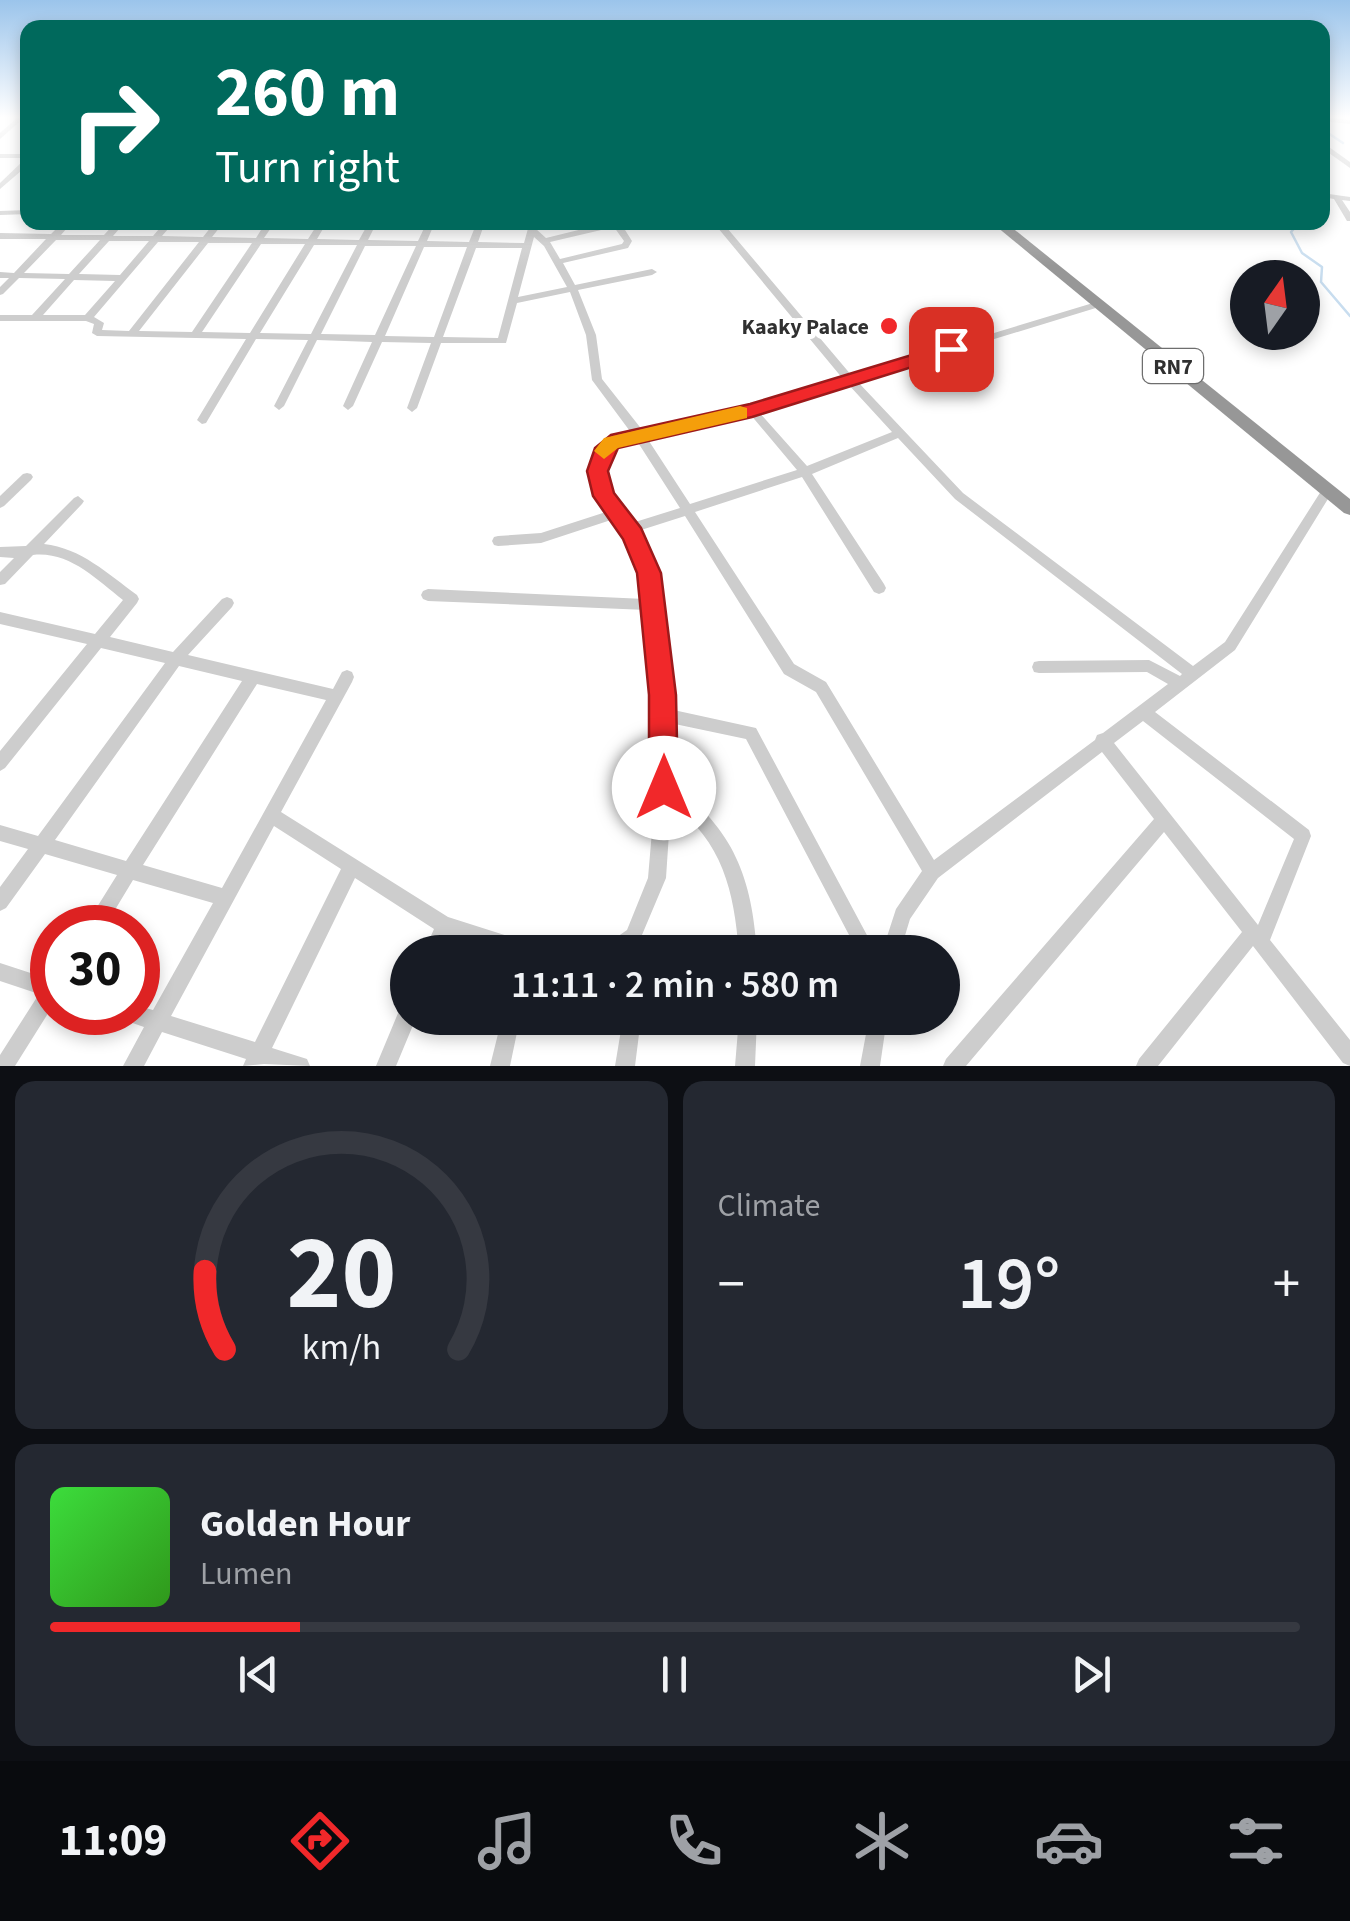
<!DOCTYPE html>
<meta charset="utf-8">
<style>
:root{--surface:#171b24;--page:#242831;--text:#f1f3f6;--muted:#9ea1a6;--line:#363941;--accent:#f1282a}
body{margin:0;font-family:"Source Sans 3",sans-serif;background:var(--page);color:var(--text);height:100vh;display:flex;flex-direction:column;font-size:38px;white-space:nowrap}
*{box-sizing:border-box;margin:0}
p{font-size:32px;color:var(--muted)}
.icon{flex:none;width:55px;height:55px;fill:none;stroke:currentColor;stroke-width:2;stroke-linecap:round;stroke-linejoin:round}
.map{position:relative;height:1066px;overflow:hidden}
.drawer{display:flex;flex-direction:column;gap:15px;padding:15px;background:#0d0f14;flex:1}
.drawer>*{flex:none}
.top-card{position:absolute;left:20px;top:20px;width:1310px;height:210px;border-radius:20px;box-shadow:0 5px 15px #0003;background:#00695c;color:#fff;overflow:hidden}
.needle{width:65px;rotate:14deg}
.fabs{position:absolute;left:1230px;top:260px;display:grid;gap:20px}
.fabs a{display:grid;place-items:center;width:90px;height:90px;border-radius:50%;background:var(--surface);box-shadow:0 5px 15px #0003;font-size:50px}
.speed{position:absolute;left:30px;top:905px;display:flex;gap:20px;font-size:50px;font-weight:700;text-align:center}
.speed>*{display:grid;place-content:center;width:130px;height:130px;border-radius:50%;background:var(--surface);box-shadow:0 5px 15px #0003;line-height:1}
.speed .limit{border:15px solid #d22;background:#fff;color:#111}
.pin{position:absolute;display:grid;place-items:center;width:85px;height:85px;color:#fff;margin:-42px;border-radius:20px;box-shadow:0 5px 15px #0006}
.me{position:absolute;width:110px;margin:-55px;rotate:0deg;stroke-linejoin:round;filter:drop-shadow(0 0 8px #0008)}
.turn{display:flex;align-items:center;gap:35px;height:210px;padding:0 30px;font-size:45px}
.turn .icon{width:130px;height:130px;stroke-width:2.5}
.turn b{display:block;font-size:70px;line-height:85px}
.big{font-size:75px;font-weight:600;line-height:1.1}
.drawer .widget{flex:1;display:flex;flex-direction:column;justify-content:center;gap:15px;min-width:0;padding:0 35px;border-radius:20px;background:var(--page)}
.drawer .dial{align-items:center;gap:0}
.dial svg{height:260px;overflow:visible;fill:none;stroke:var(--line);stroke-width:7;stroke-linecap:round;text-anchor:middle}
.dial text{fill:var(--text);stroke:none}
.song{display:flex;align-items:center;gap:30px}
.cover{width:120px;height:120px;border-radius:15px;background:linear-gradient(135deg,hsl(120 70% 55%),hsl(110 70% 35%))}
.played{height:10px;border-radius:5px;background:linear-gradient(90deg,var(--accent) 20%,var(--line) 20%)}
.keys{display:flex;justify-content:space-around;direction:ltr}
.heat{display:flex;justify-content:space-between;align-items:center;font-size:55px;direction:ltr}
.drawer .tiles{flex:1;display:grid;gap:15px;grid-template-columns:1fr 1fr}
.widget:last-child{grid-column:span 2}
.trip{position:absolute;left:390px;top:935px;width:570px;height:100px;border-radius:50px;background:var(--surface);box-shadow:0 5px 15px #0003;font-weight:600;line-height:100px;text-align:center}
.menu{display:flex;height:160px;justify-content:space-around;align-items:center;background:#090b0e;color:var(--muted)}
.menu .icon{width:70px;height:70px}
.menu .on{color:var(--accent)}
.menu b{font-size:45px;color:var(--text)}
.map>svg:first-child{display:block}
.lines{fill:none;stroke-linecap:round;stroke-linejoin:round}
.stream{stroke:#c8ddef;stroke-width:2.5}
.minor{fill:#cdcdcd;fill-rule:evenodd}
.highway{fill:#979797;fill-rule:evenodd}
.route{fill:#f1282a;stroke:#9d1a1b;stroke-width:2.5}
.slow{fill:#f59e0b}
.poi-dot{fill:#f1282a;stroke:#fff;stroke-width:4}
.labels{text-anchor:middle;stroke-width:10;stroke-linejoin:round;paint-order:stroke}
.far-poi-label{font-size:22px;font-weight:bold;fill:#303030;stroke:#fff;text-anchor:end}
.shield{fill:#fff;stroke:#6e6e6e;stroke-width:2.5}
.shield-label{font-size:22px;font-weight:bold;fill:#303030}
</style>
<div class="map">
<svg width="1350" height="1066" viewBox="0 0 1350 1066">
<rect width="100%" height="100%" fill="#fff"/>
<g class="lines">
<!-- stream -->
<g class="stream">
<polyline points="1322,129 1343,143"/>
<polyline points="1300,222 1291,232 1302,253 1322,267 1321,282 1350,316"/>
<polyline points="1102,225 1106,222"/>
</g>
<!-- minor -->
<g class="minor">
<polygon points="18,117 25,117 0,139 0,133"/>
<polygon points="1322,117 1350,120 1350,124 1322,121"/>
<polygon points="1322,142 1350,162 1350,168 1322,148"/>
<polygon points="0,154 28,154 28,165 0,189 0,183 26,158 0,158"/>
<polygon points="1322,193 1350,197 1350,201 1342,200 1350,212 1350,221 1347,221 1334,199 1322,197"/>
<polygon points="28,210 28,214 0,215 0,211"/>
<path d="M63,222H72L61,235H104L116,222H125L113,236H153L165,222H174L162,236L203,237L215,222H224L212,237L256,238L266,222H275L264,238L308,239L319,222H327L317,239L359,240L369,222H377L368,240L418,241L427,222H435L427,241L469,242L477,222H485L478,242L524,243L529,225L533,222L536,223V229L546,238L611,222H620L632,241L628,248L563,263L575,285L652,269L657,272L652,275L578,290L596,335L602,379L643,431L751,407L843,379L713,222H722L852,376L1093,303H1099V307L857,381L963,493L1193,666L1225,642L1323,488H1331L1333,491L1331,494L1235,650L1155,712L1309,830L1311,836L1270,940L1350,1040V1066L1343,1063L1253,946L1158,1066H1136L1139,1059L1242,932L1164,832L966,1066H943L946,1059L1154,819L1102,752L938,878L910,919L900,952H882L896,909L922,871L816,692L784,674L685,516L638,531L656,573L668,675L669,709L756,728L876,952H858L746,739L670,723L672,784C734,829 752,878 757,952H739C734,891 723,842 671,803L666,878L639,942L625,952H601L604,946L627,930L648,878L656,784L654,675L647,610L428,601L423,599L421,595L423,591L428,589L645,599C642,567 634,544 614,519L541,543L498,546L494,545L492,541L494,537L498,536L541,533L609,511C594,492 580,454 609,440C615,436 625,436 632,434L592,380L586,335L570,292L517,303L506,343H441L417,408L412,412L407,408L431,343L382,342L353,406L348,410L343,406L372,342L317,340L284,406L279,410L274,406L308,340L256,339L206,423L202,424L197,420L246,339L97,336L92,333L94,324L86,321H0V315H32L65,279L19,278L3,294L0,295V287L9,278H0V272L14,273L46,239H0V233L51,234ZM614,227L624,241L622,244L560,259L550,242ZM534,237L544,246L567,287L518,297ZM56,240H100L69,274L24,273ZM109,241H149L120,275L79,274ZM158,242H199L129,331L102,330L104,323L94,317ZM208,243H252L192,332L139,331ZM261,244H305L250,333L202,332ZM314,245H357L311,334L260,333ZM365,246H416L375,335L321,334ZM424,247H467L434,337L385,336ZM476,248H522L498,338L443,337ZM74,280L115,281L85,315H43ZM848,384L892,432L807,466L759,412ZM750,414L797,470L690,504L647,438ZM898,438L955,499L1182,674L1180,676L1149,660L1039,661L1034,662L1032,667L1034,672L1039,673L1147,672L1168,684L1103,733L1097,735L1095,740L934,860L826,682L794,664L695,512L802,477L874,592L879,594L884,592L886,588L884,584L812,474ZM637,441L680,508L632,523L610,495L603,471L607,454L615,446ZM1143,721L1294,839L1258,925L1114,743Z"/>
<polygon points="27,473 31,474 33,477 31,480 4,506 0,508 0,496 23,474"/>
<path d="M78,496L84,501L82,504L44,544C81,548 108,574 137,595L139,599L137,603L110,637L173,652L222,599L227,597L232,599L234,603L232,607L188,655L333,689L342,672L347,670L352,672L354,677L352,682L281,812L448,917L530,943L536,946L539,952H503L449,935L442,952H424L434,929L355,878L272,1048L307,1059L310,1066L264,1064L243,1066L246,1059L162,1032L144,1066H123L144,1027L121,1019L119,1012H138V1006L153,1010L213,903L133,880L104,928H84L117,875L45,854L6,908L0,911V887L28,849L0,841V825L38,836L165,663L101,648L5,768L0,771V751L87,644L0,624V612L95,634L123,600C96,579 69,551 33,555L5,584L0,585V572L14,558L0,557V547L26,546L74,498ZM179,666L242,681L126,861L55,840ZM257,684L326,700L222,888L143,865ZM274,826L341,869L255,1042L171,1016Z"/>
<polygon points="0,963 52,980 52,1007 15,1066 0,1066 0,1055 39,994 0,981"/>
<polygon points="408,1004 408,1018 416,1018 396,1066 376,1066 401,1006"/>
<polygon points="502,1018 520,1018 510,1066 490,1066"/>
<polygon points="623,1018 641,1018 635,1066 615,1066"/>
<polygon points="739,1018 757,1018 755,1066 735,1066"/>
<polygon points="869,1018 887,1018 880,1066 860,1066"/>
</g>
<!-- highway -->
<polygon class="highway" points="991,222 1005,222 1350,499 1350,515 1344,513"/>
</g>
<!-- sky -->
<linearGradient id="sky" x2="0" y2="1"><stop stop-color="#9bc4eb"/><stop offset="0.44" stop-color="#fff"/><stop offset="1" stop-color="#fff" stop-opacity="0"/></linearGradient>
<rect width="1350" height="266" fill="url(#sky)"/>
<!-- route -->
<polygon class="route" points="951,343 960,349 957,353 752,417 618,448 608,471 614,493 641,528 661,573 676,695 678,788 674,798 664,803 654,798 649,788 649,695 637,573 623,539 593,496 587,471 595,448 611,435 750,404"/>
<!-- slow -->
<polygon class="slow" points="740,406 747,408 747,418 618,448 604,459 594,451 604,438"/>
<!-- markers -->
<circle class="poi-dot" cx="889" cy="326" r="10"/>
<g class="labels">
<!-- far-poi labels -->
<g class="far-poi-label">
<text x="869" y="334">Kaaky Palace</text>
</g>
<!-- shield labels -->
<rect class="shield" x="1143" y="349" width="60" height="34" rx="8"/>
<g class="shield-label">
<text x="1173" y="374">RN7</text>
</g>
</g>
</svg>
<div class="fabs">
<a><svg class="needle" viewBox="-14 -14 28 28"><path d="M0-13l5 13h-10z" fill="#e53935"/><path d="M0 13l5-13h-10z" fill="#9ea1a6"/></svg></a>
</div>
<div class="speed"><div class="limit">30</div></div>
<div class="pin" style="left:951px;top:349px;background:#d93025"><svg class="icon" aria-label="arrive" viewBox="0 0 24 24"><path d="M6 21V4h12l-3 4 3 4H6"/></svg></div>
<svg class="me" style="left:664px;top:788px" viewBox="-20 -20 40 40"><circle r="19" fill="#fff"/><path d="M0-13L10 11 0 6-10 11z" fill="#f1282a"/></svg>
<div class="trip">11:11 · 2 min · 580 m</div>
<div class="top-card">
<div class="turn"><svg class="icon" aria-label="right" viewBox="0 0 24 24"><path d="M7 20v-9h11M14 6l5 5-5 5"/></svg><div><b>260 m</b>Turn right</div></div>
</div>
</div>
<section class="drawer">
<div class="tiles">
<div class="widget dial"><svg viewBox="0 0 100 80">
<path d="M14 69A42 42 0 1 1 86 69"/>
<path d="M14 69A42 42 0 0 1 8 45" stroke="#f1282a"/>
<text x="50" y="56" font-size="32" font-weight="700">20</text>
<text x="50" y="72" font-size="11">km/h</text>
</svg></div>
<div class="widget"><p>Climate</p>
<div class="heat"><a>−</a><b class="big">19°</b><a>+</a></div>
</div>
<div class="widget">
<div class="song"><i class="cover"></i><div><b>Golden Hour</b><p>Lumen</p></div></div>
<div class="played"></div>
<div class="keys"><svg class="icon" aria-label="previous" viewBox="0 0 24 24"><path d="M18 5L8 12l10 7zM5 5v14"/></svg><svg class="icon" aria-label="pause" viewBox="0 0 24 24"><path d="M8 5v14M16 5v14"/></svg><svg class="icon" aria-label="next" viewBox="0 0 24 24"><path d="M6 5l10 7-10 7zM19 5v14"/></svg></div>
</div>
</div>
</section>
<nav class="menu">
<b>11:09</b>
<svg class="icon on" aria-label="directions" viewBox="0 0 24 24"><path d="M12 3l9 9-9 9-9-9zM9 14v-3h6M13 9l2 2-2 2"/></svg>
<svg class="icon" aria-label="music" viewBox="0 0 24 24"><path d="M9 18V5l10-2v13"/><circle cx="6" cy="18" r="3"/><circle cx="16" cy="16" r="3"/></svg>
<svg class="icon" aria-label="phone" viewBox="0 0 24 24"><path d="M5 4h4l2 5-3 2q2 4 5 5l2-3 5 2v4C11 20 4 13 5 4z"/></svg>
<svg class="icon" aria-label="climate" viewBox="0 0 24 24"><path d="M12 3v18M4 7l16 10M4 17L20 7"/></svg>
<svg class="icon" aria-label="car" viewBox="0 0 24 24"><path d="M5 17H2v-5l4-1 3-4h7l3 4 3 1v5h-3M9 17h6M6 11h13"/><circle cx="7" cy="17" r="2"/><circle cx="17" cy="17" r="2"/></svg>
<svg class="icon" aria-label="filters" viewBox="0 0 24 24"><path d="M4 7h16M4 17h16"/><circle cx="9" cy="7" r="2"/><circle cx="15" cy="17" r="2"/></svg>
</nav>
